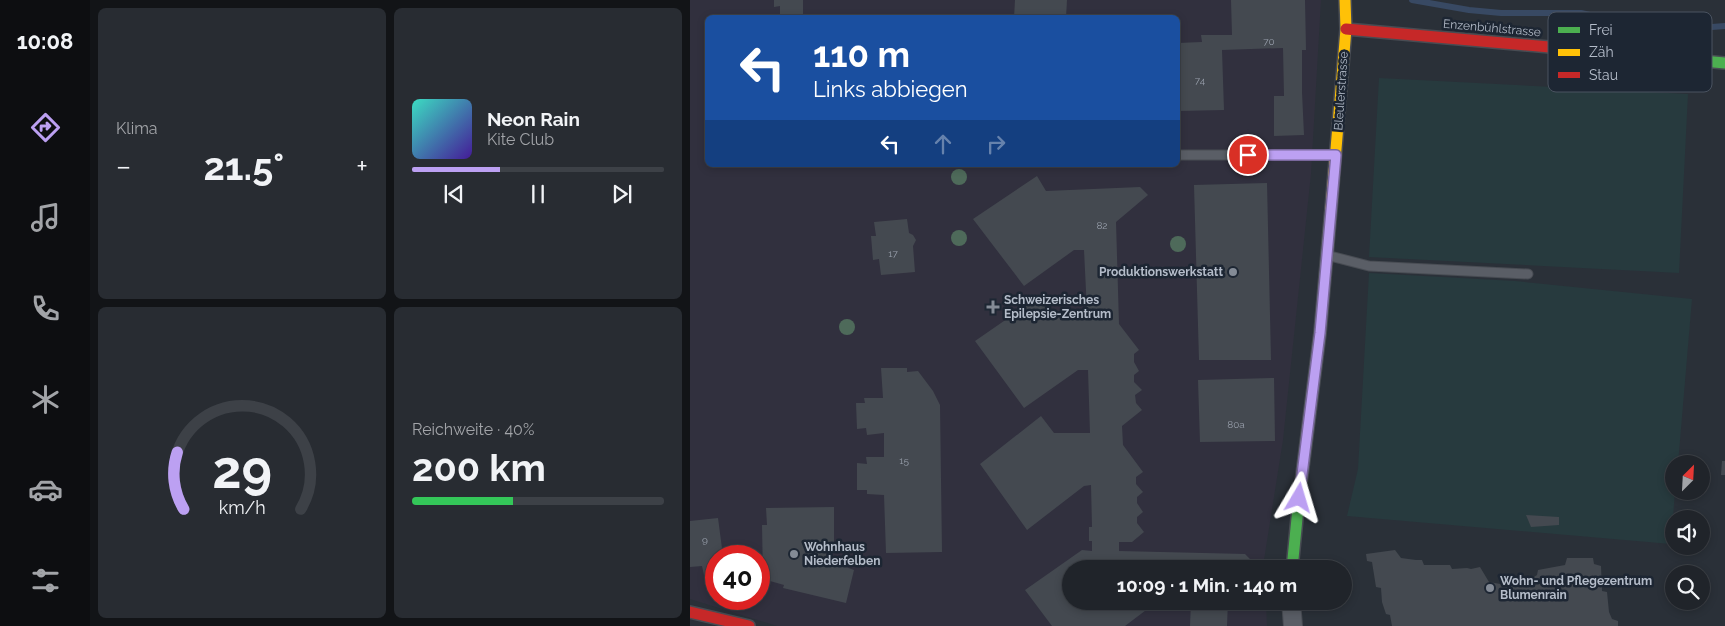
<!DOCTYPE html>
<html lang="de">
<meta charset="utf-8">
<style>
:root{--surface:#20242a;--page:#282c32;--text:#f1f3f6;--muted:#a2a4a8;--line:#3d4147;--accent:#bca0f2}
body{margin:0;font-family:Raleway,sans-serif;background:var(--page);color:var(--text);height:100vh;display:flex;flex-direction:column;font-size:19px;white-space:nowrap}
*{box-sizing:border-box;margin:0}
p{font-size:16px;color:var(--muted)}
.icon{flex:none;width:28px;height:28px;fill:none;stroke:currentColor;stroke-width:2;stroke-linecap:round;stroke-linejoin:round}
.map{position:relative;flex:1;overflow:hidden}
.details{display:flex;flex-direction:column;gap:8px;padding:8px;background:#121417;width:600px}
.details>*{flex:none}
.guide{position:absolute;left:15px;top:15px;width:475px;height:152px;border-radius:8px;box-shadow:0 2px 8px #0003,0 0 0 1px var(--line);background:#1a4fa0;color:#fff;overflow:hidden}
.needle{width:32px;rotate:24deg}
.controls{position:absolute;left:975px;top:455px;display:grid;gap:10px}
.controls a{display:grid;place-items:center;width:45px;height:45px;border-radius:50%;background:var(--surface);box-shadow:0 2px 8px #0003,0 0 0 1px var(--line);font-size:25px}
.speed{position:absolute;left:15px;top:545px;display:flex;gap:10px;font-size:25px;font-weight:700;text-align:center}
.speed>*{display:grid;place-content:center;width:65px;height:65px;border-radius:50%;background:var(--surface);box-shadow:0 2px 8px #0003,0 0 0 1px var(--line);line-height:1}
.speed .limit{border:8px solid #d22;background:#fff;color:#111}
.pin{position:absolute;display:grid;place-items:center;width:42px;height:42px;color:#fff;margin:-21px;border:2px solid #fff;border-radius:50%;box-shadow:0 1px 5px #0007}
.me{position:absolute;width:55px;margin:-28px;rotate:7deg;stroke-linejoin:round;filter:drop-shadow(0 0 4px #0008)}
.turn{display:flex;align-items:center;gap:18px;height:105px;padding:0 25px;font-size:22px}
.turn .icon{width:65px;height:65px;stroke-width:2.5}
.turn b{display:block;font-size:35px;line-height:42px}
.lanes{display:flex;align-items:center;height:48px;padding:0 25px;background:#0003;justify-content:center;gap:25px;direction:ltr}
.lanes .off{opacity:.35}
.big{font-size:38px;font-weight:700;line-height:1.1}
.details .card{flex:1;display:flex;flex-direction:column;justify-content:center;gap:8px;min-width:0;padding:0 18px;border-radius:8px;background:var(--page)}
.details .dial{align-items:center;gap:0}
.dial svg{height:130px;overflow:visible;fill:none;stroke:var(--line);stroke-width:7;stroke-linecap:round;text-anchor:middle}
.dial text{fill:var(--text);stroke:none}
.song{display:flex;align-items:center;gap:15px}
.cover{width:60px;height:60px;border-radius:8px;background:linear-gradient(135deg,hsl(170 70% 55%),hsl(260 70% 35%))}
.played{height:5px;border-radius:2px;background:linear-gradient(90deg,var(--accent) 35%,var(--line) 35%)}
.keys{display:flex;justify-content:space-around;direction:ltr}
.heat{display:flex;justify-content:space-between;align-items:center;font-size:28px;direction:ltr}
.charge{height:8px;border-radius:4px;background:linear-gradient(90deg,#34c759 40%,var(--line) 0)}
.details .tiles{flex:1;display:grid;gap:8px;grid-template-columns:repeat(2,1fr)}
.trip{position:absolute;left:372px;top:560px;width:290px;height:50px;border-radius:25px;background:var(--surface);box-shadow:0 2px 8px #0003,0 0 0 1px var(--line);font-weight:700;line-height:50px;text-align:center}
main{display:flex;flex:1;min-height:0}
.dock{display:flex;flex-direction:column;width:90px;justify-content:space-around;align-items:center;background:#0d0e11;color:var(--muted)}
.dock .icon{width:35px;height:35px}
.dock .selected{color:var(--accent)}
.dock b{font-size:22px;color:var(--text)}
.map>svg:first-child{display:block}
.medical{fill:#31303e;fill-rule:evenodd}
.green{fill:#273a3e}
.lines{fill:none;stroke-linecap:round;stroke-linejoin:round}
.stream{stroke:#384963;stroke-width:6}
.building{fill:#444950}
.lane-casing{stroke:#484c53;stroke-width:11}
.street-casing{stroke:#484c53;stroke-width:20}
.fast-casing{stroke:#484c53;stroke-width:14}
.slow-casing{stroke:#484c53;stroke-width:14}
.jam-casing{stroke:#484c53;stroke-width:14}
.lane{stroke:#5a5e66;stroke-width:9}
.street{stroke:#5a5e66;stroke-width:18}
.fast{stroke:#4caf50;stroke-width:11}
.slow{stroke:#ffc107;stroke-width:11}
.jam{stroke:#c62828;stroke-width:11}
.tree{fill:#4e6a5a}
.route-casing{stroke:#7a689d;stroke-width:12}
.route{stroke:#bca0f2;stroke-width:9}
.poi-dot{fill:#848b96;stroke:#1d2633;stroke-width:2}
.labels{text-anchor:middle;stroke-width:5;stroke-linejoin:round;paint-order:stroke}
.number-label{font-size:10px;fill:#989fab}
.street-label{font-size:12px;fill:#b4bcc9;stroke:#1d2633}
.poi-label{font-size:12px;font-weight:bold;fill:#b4bcc9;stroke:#1d2633;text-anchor:start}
.key{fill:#1d2633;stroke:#4a5360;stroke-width:1}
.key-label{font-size:14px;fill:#b4bcc9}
</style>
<main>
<nav class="dock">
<b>10:08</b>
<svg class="icon selected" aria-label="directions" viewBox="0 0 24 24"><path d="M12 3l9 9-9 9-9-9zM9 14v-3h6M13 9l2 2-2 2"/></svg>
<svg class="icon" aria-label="music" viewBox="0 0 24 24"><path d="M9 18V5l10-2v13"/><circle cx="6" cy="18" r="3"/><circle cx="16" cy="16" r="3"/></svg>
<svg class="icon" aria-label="phone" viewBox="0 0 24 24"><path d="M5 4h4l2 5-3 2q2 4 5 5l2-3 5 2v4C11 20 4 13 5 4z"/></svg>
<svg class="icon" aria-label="climate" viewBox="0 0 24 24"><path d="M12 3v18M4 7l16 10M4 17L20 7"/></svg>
<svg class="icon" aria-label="car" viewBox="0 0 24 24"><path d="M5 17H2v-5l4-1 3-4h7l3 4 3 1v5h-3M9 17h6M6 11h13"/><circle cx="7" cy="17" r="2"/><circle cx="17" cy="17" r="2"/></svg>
<svg class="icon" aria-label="filters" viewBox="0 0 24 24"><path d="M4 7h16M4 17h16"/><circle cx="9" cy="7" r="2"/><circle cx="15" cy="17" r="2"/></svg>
</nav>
<section class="details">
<div class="tiles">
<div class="card"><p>Klima</p>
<div class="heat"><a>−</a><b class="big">21.5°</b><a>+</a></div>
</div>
<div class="card">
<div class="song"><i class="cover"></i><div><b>Neon Rain</b><p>Kite Club</p></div></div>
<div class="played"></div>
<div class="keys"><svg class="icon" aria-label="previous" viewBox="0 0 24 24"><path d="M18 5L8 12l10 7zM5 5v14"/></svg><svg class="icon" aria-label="pause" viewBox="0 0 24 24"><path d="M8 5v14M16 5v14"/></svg><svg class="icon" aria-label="next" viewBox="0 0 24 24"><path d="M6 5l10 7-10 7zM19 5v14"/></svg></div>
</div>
<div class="card dial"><svg viewBox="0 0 100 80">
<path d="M14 69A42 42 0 1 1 86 69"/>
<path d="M14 69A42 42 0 0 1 10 34" stroke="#bca0f2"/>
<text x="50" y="56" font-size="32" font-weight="700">29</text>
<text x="50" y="72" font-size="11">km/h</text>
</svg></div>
<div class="card"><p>Reichweite · 40%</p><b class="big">200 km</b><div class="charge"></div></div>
</div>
</section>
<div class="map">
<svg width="1035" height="626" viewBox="0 0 1035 626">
<rect width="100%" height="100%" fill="#2a3038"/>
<!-- medical -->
<path class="medical" d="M0,0H631L621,174L593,440L574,560V569H381V601H576L577,626H87L0,599ZM18,18H488V165H18ZM26,556H69V599H26Z"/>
<!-- green -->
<g class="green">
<polygon points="689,78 998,94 989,273 679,257"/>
<polygon points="679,273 825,281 1002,299 988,464 984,464 984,491 985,491 981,544 657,516 668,469"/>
</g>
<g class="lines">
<!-- stream -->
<polyline class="stream" points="722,0 779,10 811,13 891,13 945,25 982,30 1035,26"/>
</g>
<!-- building -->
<g class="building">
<polygon points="84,0 113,0 113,15 90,16 90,6 84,7"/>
<polygon points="325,0 377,0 376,18 324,18"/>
<polygon points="541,0 615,0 616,50 612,50 612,92 614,135 584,136 584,96 594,96 593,48 532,50 534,110 488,111 488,43 512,42 511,35 542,35"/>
<polygon points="347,176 356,191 450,187 458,195 426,222 429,324 449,350 444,354 444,362 449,371 444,375 444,382 452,390 445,395 446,403 452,410 432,426 433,445 453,472 446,477 446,484 453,492 447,497 447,503 453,512 447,517 447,523 454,532 442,542 429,542 429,551 555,554 560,559 552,569 381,569 381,601 468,601 435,626 362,626 335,590 392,550 402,551 402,541 399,541 399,527 402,527 401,485 394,486 337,530 290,464 351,416 364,433 400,433 398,370 388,370 334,408 285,341 350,296 361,312 397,311 394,250 384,250 334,286 283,219"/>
<polygon points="577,183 581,360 509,360 504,185"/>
<polygon points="217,219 219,233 223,235 226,240 223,246 225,272 191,275 189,259 183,260 181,236 186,236 184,222"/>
<polygon points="191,368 217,368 217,372 228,371 243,391 250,405 252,552 196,553 194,495 177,494 177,490 167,490 167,463 177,464 176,457 194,457 194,433 177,435 176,428 167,429 166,403 175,403 174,398 193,398"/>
<polygon points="584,378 585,441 510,442 508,380"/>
<polygon points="1032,461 1035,461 1035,475 1031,475"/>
<polygon points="144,507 144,544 136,544 136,565 145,565 145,563 164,570 156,603 93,588 94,585 73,579 72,525 77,525 76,508"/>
<polygon points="836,515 869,517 869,525 841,527"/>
<polygon points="28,518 33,556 26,556 26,573 14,575 12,566 0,567 0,521"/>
<polygon points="705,550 711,558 726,560 732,560 734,565 760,565 762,569 777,568 781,569 790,567 799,582 816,585 820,582 841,579 847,575 848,570 875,565 877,558 903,558 904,564 911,566 912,591 917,592 919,612 922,619 928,621 928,626 702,626 700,615 696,614 692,602 691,588 686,587 682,562 677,561 676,554"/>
<polygon points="501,601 538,601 537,626 500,626"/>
</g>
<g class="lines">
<!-- lane casing -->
<g class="lane-casing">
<g id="lane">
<polyline points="488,155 645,155"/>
<polyline points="640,256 679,266 838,274"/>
</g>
</g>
<!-- street casing -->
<g class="street-casing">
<polyline id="street" points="601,601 603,626"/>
</g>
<!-- fast casing -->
<g class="fast-casing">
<g id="fast">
<polyline points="916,52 1035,63"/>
<polyline points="602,569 609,498 630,333 641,209"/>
</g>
</g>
<!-- slow casing -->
<g class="slow-casing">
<polyline id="slow" points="641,209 656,29 655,0"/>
</g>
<!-- jam casing -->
<g class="jam-casing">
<g id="jam">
<polyline points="656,29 916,52"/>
<polyline points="0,612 59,626"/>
</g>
</g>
<!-- lane -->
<use href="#lane" class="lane"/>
<!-- street -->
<use href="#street" class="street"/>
<!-- fast -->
<use href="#fast" class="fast"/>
<!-- slow -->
<use href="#slow" class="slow"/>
<!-- jam -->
<use href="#jam" class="jam"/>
</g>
<!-- trees -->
<g class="tree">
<circle cx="269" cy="177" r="8"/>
<circle cx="269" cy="238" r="8"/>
<circle cx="488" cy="244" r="8"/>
<circle cx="157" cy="327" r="8"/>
</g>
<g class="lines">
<!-- route casing -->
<g class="route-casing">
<polyline id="route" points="558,155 646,155 630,333 609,498"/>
</g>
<!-- route -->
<use href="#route" class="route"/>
</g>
<!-- markers -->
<g class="poi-dot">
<circle cx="543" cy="272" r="5"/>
<path d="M300.5 299.5h5v5h5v5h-5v5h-5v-5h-5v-5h5z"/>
<circle cx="104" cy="554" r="5"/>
<circle cx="800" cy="588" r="5"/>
</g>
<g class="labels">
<!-- number labels -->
<g class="number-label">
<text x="579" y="45">70</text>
<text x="510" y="84">74</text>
<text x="412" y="229">82</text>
<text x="203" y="257">17</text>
<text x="546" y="428">80a</text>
<text x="214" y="464">15</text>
<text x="15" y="543">9</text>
</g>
<!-- street labels -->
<g class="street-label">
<text transform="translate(802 28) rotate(5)" y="4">Enzenbühlstrasse</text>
<text transform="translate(651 91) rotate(-86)" y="4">Bleulerstrasse</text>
</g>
<!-- poi labels -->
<g class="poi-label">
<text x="533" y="276" text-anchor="end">Produktionswerkstatt</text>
<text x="314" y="304">Schweizerisches<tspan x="314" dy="14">Epilepsie-Zentrum</tspan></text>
<text x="114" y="551">Wohnhaus<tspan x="114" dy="14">Niederfelben</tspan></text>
<text x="810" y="585">Wohn- und Pflegezentrum<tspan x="810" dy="14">Blumenrain</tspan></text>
</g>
</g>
<!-- legend -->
<rect x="858" y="12" width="164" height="80" rx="8" class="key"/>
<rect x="868" y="27" width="22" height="6" fill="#4caf50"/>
<rect x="868" y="49" width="22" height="7" fill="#ffc107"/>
<rect x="868" y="72" width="22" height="6" fill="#c62828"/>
<g class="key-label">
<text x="899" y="35">Frei</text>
<text x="899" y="57">Zäh</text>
<text x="899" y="80">Stau</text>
</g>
</svg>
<div class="controls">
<a><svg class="needle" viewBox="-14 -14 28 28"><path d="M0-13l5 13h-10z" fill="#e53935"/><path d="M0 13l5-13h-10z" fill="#a2a4a8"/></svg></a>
<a><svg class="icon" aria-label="sound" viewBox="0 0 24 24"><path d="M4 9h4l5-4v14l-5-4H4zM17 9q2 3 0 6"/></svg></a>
<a><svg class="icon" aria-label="search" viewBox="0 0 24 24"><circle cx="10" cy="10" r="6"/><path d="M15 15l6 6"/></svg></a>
</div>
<div class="speed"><div class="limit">40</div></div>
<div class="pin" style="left:558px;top:155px;background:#d93025"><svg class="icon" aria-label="arrive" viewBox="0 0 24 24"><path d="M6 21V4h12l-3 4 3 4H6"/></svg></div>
<svg class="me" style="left:609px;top:498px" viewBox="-20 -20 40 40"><path d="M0-17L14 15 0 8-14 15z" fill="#bca0f2" stroke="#fff" stroke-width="4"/></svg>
<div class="trip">10:09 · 1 Min. · 140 m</div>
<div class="guide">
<div class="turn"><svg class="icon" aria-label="left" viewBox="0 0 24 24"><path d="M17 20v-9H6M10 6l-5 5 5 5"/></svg><div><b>110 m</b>Links abbiegen</div></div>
<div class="lanes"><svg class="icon" aria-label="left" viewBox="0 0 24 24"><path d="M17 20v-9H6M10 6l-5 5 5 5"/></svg><svg class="icon off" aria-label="ahead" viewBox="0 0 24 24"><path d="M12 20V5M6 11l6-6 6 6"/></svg><svg class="icon off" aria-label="right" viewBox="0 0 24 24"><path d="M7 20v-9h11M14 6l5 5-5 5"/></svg></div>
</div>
</div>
</main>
